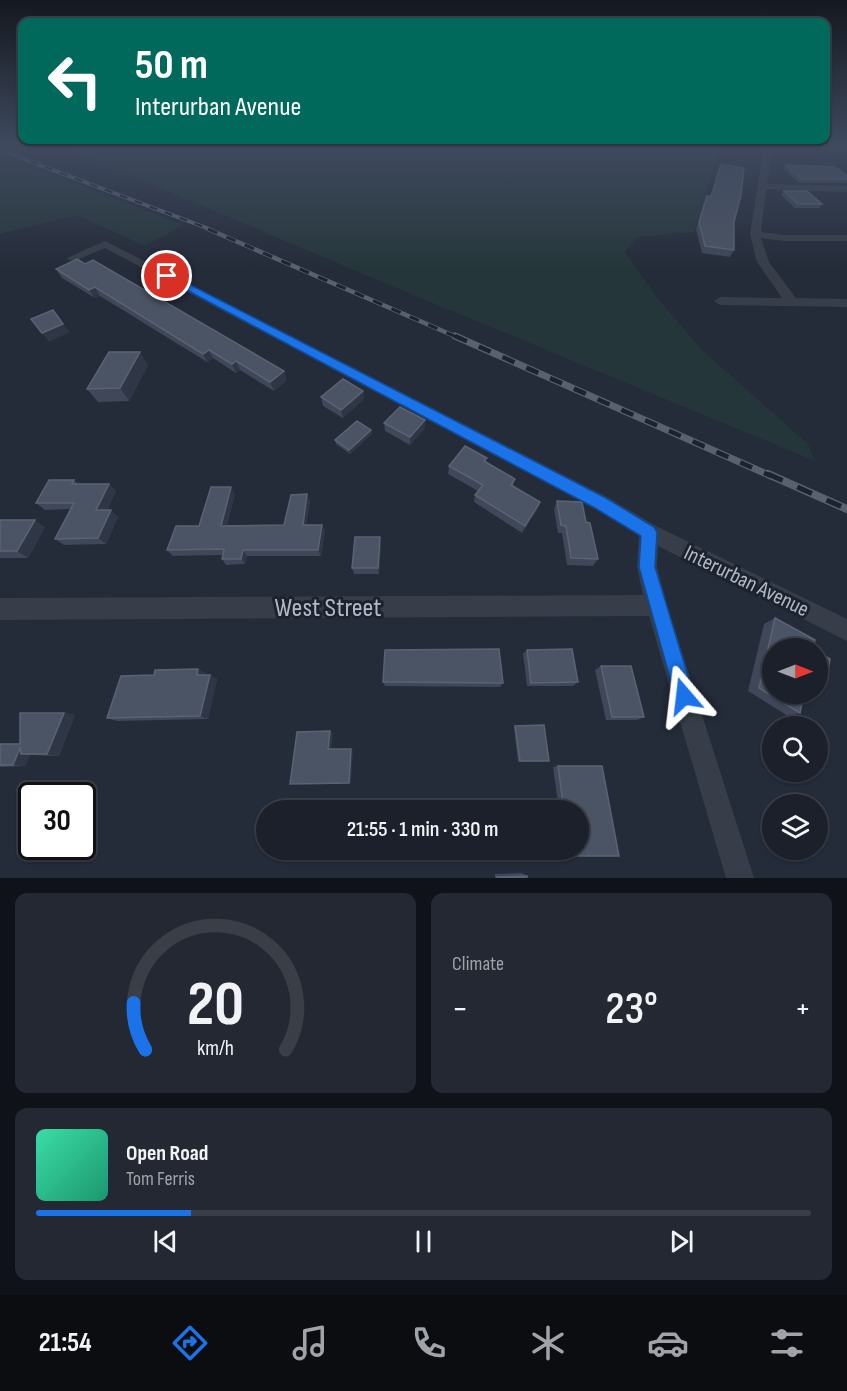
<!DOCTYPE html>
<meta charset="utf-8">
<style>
:root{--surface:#1b202b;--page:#242833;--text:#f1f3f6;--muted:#a0a3a9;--line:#393e47;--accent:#1a73e8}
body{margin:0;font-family:"Sofia Sans Condensed",sans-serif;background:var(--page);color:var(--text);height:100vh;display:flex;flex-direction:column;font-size:22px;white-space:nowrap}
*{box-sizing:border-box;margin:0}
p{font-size:20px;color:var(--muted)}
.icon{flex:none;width:33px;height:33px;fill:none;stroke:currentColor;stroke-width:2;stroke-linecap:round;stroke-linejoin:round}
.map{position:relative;height:878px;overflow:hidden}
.panel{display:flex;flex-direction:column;gap:15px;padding:15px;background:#0f1218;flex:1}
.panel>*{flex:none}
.banner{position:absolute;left:18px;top:18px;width:812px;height:126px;border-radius:12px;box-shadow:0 2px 4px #0004,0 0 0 2px var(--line);background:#00695c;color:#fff;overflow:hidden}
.needle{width:39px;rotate:90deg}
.controls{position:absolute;left:762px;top:638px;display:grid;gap:12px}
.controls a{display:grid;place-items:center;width:66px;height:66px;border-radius:50%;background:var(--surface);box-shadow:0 2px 4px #0004,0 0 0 2px var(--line);font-size:30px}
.speed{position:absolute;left:18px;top:782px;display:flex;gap:12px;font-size:30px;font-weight:700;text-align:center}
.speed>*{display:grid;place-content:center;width:78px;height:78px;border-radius:50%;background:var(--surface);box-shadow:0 2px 4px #0004,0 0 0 2px var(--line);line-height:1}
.speed .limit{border:3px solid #111;border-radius:9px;background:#fff;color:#111}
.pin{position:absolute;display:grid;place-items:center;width:51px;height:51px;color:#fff;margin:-26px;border:3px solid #fff;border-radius:50%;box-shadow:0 2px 6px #0007}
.me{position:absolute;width:66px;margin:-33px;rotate:343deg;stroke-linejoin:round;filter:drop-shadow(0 0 4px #0008)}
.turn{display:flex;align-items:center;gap:21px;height:126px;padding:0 18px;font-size:27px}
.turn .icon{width:78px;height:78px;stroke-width:2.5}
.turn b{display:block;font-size:42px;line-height:51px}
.big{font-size:45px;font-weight:600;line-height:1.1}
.panel .card{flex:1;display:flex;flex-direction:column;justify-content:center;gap:9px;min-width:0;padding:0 21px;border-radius:12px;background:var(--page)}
.panel .dial{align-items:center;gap:0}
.dial svg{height:156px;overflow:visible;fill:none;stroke:var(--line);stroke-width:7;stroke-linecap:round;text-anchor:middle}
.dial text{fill:var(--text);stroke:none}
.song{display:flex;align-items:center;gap:18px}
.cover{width:72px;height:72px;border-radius:9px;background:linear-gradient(135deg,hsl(160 70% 55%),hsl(160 70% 35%))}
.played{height:6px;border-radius:3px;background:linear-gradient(90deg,var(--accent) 20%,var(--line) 20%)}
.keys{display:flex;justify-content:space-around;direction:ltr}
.heat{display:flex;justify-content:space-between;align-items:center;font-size:33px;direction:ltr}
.panel .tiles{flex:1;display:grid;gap:15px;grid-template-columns:1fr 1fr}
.card:last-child{grid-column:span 2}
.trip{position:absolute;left:256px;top:800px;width:333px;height:60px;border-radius:30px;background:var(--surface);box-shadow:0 2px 4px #0004,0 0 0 2px var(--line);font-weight:600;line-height:60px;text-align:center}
.tab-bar{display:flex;height:96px;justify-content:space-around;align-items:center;background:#0b0d11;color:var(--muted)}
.tab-bar .icon{width:42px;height:42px}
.tab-bar .selected{color:var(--accent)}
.tab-bar b{font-size:27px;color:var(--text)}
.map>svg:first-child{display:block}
.green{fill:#25363a}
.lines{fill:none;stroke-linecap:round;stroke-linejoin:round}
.street{fill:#373e49;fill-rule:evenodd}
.rail-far3-casing{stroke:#596170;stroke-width:4}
.rail-far2-casing{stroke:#596170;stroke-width:4.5}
.rail-far1-casing{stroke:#596170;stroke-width:7}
.rail-casing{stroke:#596170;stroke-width:8}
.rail-far3{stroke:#1c232e;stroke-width:2;stroke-dasharray:8;stroke-linecap:butt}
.rail-far2{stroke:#1c232e;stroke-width:3;stroke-dasharray:10;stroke-linecap:butt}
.rail-far1{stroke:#1c232e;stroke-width:4.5;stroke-dasharray:13;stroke-linecap:butt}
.rail{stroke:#1c232e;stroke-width:5;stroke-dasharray:16;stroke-linecap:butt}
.wall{fill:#3f4758}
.shaded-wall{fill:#2f3747}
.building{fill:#4b5464;stroke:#5b6373;stroke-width:1.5}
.route{fill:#1a73e8;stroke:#114b97;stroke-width:1.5}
.labels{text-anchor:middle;stroke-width:6;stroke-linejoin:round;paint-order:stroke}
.street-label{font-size:22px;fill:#b2b8c5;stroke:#1c232e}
.near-street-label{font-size:27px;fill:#b2b8c5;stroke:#1c232e}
</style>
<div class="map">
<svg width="847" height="878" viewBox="0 0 847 878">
<rect width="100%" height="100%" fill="#242b39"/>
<!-- green -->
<g class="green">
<polygon points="61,146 724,146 720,147 694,232 637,237 625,252 656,296 701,349 808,444 815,461 382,282"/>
<polygon points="0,154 183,225 145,246 77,215 0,234"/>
</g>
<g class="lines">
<!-- street -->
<g class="street">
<polygon points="764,146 847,147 847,153 772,151 767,184 847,186 847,192 766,189 761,232 784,235 847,235 847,241 784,241 761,238 769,262 796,298 847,299 847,307 720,305 714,301 720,297 782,298 757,262 750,234"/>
<polygon points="105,241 607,497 656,526 847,619 847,641 658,546 657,567 667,605 754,878 726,878 649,616 0,620 0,598 643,595 637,567 639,536 595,509 105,248 77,260 69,260 67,258"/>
</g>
<!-- rail-far3 casing -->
<g class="rail-far3-casing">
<polyline id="rail-far3" points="0,150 212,230"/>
</g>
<!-- rail-far2 casing -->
<g class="rail-far2-casing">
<polyline id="rail-far2" points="208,229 459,338"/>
</g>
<!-- rail-far1 casing -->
<g class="rail-far1-casing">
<polyline id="rail-far1" points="455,336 771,476"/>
</g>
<!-- rail casing -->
<g class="rail-casing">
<polyline id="rail" points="768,474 847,509"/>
</g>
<!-- rail-far3 -->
<use href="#rail-far3" class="rail-far3"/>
<!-- rail-far2 -->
<use href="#rail-far2" class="rail-far2"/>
<!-- rail-far1 -->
<use href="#rail-far1" class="rail-far1"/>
<!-- rail -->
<use href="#rail" class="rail"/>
</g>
<!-- wall -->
<g class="wall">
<polygon points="721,164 734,222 734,250 730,257 702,253 696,229 704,202 707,196 710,196 711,195 718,170"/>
<polygon points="786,165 847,176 847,183 799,183 784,169"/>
<polygon points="784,191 822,204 819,208 795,208 781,195"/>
<polygon points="56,269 287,380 274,391 240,370 236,373 213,358 207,362 100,296 95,298 62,278"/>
<polygon points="148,365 129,401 98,402 87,389"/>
<polygon points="363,391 364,399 343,418 323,406 321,397"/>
<polygon points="384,423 425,428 410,445 385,431"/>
<polygon points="371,430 372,434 350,454 336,444 335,440"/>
<polygon points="487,458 486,462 515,479 513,487 540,502 537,510 522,533 474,502 475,495 478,491 448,474 449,466"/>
<polygon points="74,480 78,484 109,484 116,491 107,510 118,517 106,544 64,545 55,539 70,509 45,510 36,503"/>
<polygon points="235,494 227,525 284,525 310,501 306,525 322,525 325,531 321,556 247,556 245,564 226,565 222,559 222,555 173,556 167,550 199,526"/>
<polygon points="557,501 586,522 598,559 593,566 567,565 562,533 558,533 554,509"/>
<polygon points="0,520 45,527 28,558 0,558"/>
<polygon points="381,544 379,574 354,574 352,568"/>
<polygon points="775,618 772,648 800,713 788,716 748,691 764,624"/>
<polygon points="527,650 578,682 573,686 527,686 523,654"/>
<polygon points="818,652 828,673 818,676"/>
<polygon points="601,666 644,717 637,720 606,720 595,670"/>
<polygon points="198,669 205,673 205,675 217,679 208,719 117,721 107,718 154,675"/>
<polygon points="383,682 503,683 500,687 385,686"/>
<polygon points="64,713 75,715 59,756 30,755 25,766 0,767 0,744 20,744"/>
<polygon points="515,726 549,761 518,762 514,727"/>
<polygon points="558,766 602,766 619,856 571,856 565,854 565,849 579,849 579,810 559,810 553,767"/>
<polygon points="522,873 527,876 527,878 495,878 495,874"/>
</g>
<!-- shaded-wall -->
<g class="shaded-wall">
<polygon points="95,287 100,296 95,298 89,290"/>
<polygon points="63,324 70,332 49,342 42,333"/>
<polygon points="209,350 213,358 207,362 203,354"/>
<polygon points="140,352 148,365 129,401 120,388"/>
<polygon points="236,361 240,370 236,373 232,364"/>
<polygon points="284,371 287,380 274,391 270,382"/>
<polygon points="363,391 364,399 343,418 341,410"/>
<polygon points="425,420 425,428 410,445 410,437"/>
<polygon points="371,430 372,434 350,454 349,450"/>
<polygon points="109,484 116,491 104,517 96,510"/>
<polygon points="231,487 235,494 225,532 221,526"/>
<polygon points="307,494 310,501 305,531 303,525"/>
<polygon points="540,502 537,510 522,533 525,526"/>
<polygon points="111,510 118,517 106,544 98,538"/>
<polygon points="35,520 45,527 28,558 17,551"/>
<polygon points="322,525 325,531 321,556 318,550"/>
<polygon points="380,537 381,544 379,574 378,568"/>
<polygon points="243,550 247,556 245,564 241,559"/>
<polygon points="198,669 205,673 204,679 197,675"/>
<polygon points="210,675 217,679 208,719 200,716"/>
<polygon points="64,713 75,715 59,756 47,754"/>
<polygon points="330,731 333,733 331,751 328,749"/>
<polygon points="20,748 21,754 30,755 25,766 13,765"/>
<polygon points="351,749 353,751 351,784 349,783"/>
</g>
<!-- building -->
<g class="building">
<polygon points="721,164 744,168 741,195 734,222 734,250 705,246 699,222 707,196 711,196 714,188"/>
<polygon points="786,165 835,167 847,176 847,179 802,179"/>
<polygon points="784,191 807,191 822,204 798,204"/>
<polygon points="77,259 85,264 93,260 284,371 270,382 236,361 232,364 209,350 203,354 95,287 89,290 56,269"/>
<polygon points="53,310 63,324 42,333 31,319"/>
<polygon points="109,352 140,352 120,388 87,389"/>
<polygon points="343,379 363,391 341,410 321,397"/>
<polygon points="400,407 425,420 410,437 384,423"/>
<polygon points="357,421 371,430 349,450 335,440"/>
<polygon points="465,446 487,458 484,461 515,479 511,485 540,502 525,526 475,495 483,485 449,466"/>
<polygon points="49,480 74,480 72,484 109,484 96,510 111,510 98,538 55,539 74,503 36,503"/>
<polygon points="211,487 231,487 221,526 284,525 291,495 307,494 303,525 322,525 318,550 243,550 241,559 222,559 224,549 167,550 176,526 199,526"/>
<polygon points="557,501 582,502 586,522 590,523 598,559 571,558 566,526 561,525"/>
<polygon points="0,520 35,520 17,551 0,551"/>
<polygon points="355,537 380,537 378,568 352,568"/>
<polygon points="775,618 815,640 813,648 772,648 772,693 804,693 800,713 759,688"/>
<polygon points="499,649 503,683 383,682 385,650"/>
<polygon points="572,649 578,682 531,683 527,650"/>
<polygon points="818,652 830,659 828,673 818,667"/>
<polygon points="601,666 631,666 644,717 612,717"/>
<polygon points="198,669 197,675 210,675 200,716 107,718 121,676 154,675 155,670"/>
<polygon points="20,713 64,713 47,754 21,754 20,748 13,765 0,765 0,744 20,744"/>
<polygon points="544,725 549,761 520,761 515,726"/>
<polygon points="330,731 328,749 351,749 349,783 290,784 297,732"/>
<polygon points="558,766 602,766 619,856 571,856 570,849 579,849 579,810 564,810"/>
<polygon points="527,876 527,878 498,878 497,877"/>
</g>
<!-- sky -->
<linearGradient id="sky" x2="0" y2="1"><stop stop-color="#14181f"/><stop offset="0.54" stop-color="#3f4a5f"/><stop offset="1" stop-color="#3f4a5f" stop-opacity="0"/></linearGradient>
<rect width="847" height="269" fill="url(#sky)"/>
<!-- route -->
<polygon class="route" points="167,273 606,498 654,527 657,532 655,567 694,696 691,703 684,706 677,703 675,696 639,567 641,536 595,508 164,278 162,276"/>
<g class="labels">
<!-- street labels -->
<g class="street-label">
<text transform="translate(747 580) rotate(26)" y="8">Interurban Avenue</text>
</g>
<!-- near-street labels -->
<g class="near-street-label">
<text x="328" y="616">West Street</text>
</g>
</g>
</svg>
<div class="controls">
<a><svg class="needle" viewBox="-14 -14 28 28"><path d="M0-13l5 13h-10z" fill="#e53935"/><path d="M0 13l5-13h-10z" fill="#a0a3a9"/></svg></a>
<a><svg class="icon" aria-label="search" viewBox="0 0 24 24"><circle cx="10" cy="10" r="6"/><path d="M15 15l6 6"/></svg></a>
<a><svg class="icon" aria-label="layers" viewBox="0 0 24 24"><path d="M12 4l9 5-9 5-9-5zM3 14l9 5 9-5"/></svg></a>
</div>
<div class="speed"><div class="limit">30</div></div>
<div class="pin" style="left:167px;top:276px;background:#d93025"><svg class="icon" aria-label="arrive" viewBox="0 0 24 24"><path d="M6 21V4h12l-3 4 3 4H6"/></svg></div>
<svg class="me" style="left:684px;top:696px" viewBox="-20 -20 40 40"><path d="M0-17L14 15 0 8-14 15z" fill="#1a73e8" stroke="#fff" stroke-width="4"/></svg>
<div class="trip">21:55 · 1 min · 330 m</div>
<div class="banner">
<div class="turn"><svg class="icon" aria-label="left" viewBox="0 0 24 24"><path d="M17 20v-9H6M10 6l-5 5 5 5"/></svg><div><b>50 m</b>Interurban Avenue</div></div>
</div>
</div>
<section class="panel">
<div class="tiles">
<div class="card dial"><svg viewBox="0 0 100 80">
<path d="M14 69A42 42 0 1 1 86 69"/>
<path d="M14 69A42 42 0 0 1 8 45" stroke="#1a73e8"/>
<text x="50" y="56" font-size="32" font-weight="700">20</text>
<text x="50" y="72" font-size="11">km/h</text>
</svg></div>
<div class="card"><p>Climate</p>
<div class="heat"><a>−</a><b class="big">23°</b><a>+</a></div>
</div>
<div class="card">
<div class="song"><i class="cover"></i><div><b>Open Road</b><p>Tom Ferris</p></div></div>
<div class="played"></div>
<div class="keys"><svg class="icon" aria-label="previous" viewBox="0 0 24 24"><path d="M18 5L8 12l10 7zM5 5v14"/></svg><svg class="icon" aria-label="pause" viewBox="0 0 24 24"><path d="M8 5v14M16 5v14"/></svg><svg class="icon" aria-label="next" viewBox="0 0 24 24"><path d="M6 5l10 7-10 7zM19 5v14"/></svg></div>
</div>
</div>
</section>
<nav class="tab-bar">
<b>21:54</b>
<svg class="icon selected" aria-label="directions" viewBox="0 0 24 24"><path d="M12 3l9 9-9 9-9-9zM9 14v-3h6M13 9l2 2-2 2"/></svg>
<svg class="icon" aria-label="music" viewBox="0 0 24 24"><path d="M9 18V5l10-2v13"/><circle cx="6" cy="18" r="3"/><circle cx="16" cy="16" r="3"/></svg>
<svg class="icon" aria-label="phone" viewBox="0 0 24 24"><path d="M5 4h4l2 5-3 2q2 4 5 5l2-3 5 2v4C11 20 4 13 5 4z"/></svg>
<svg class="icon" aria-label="climate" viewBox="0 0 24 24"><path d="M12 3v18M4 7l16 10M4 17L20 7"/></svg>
<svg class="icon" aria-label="car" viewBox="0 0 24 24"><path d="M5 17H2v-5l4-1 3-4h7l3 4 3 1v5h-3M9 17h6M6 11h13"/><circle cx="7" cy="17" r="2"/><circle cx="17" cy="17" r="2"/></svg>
<svg class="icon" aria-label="filters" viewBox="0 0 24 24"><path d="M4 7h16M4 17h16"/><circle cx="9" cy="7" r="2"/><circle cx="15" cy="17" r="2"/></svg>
</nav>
